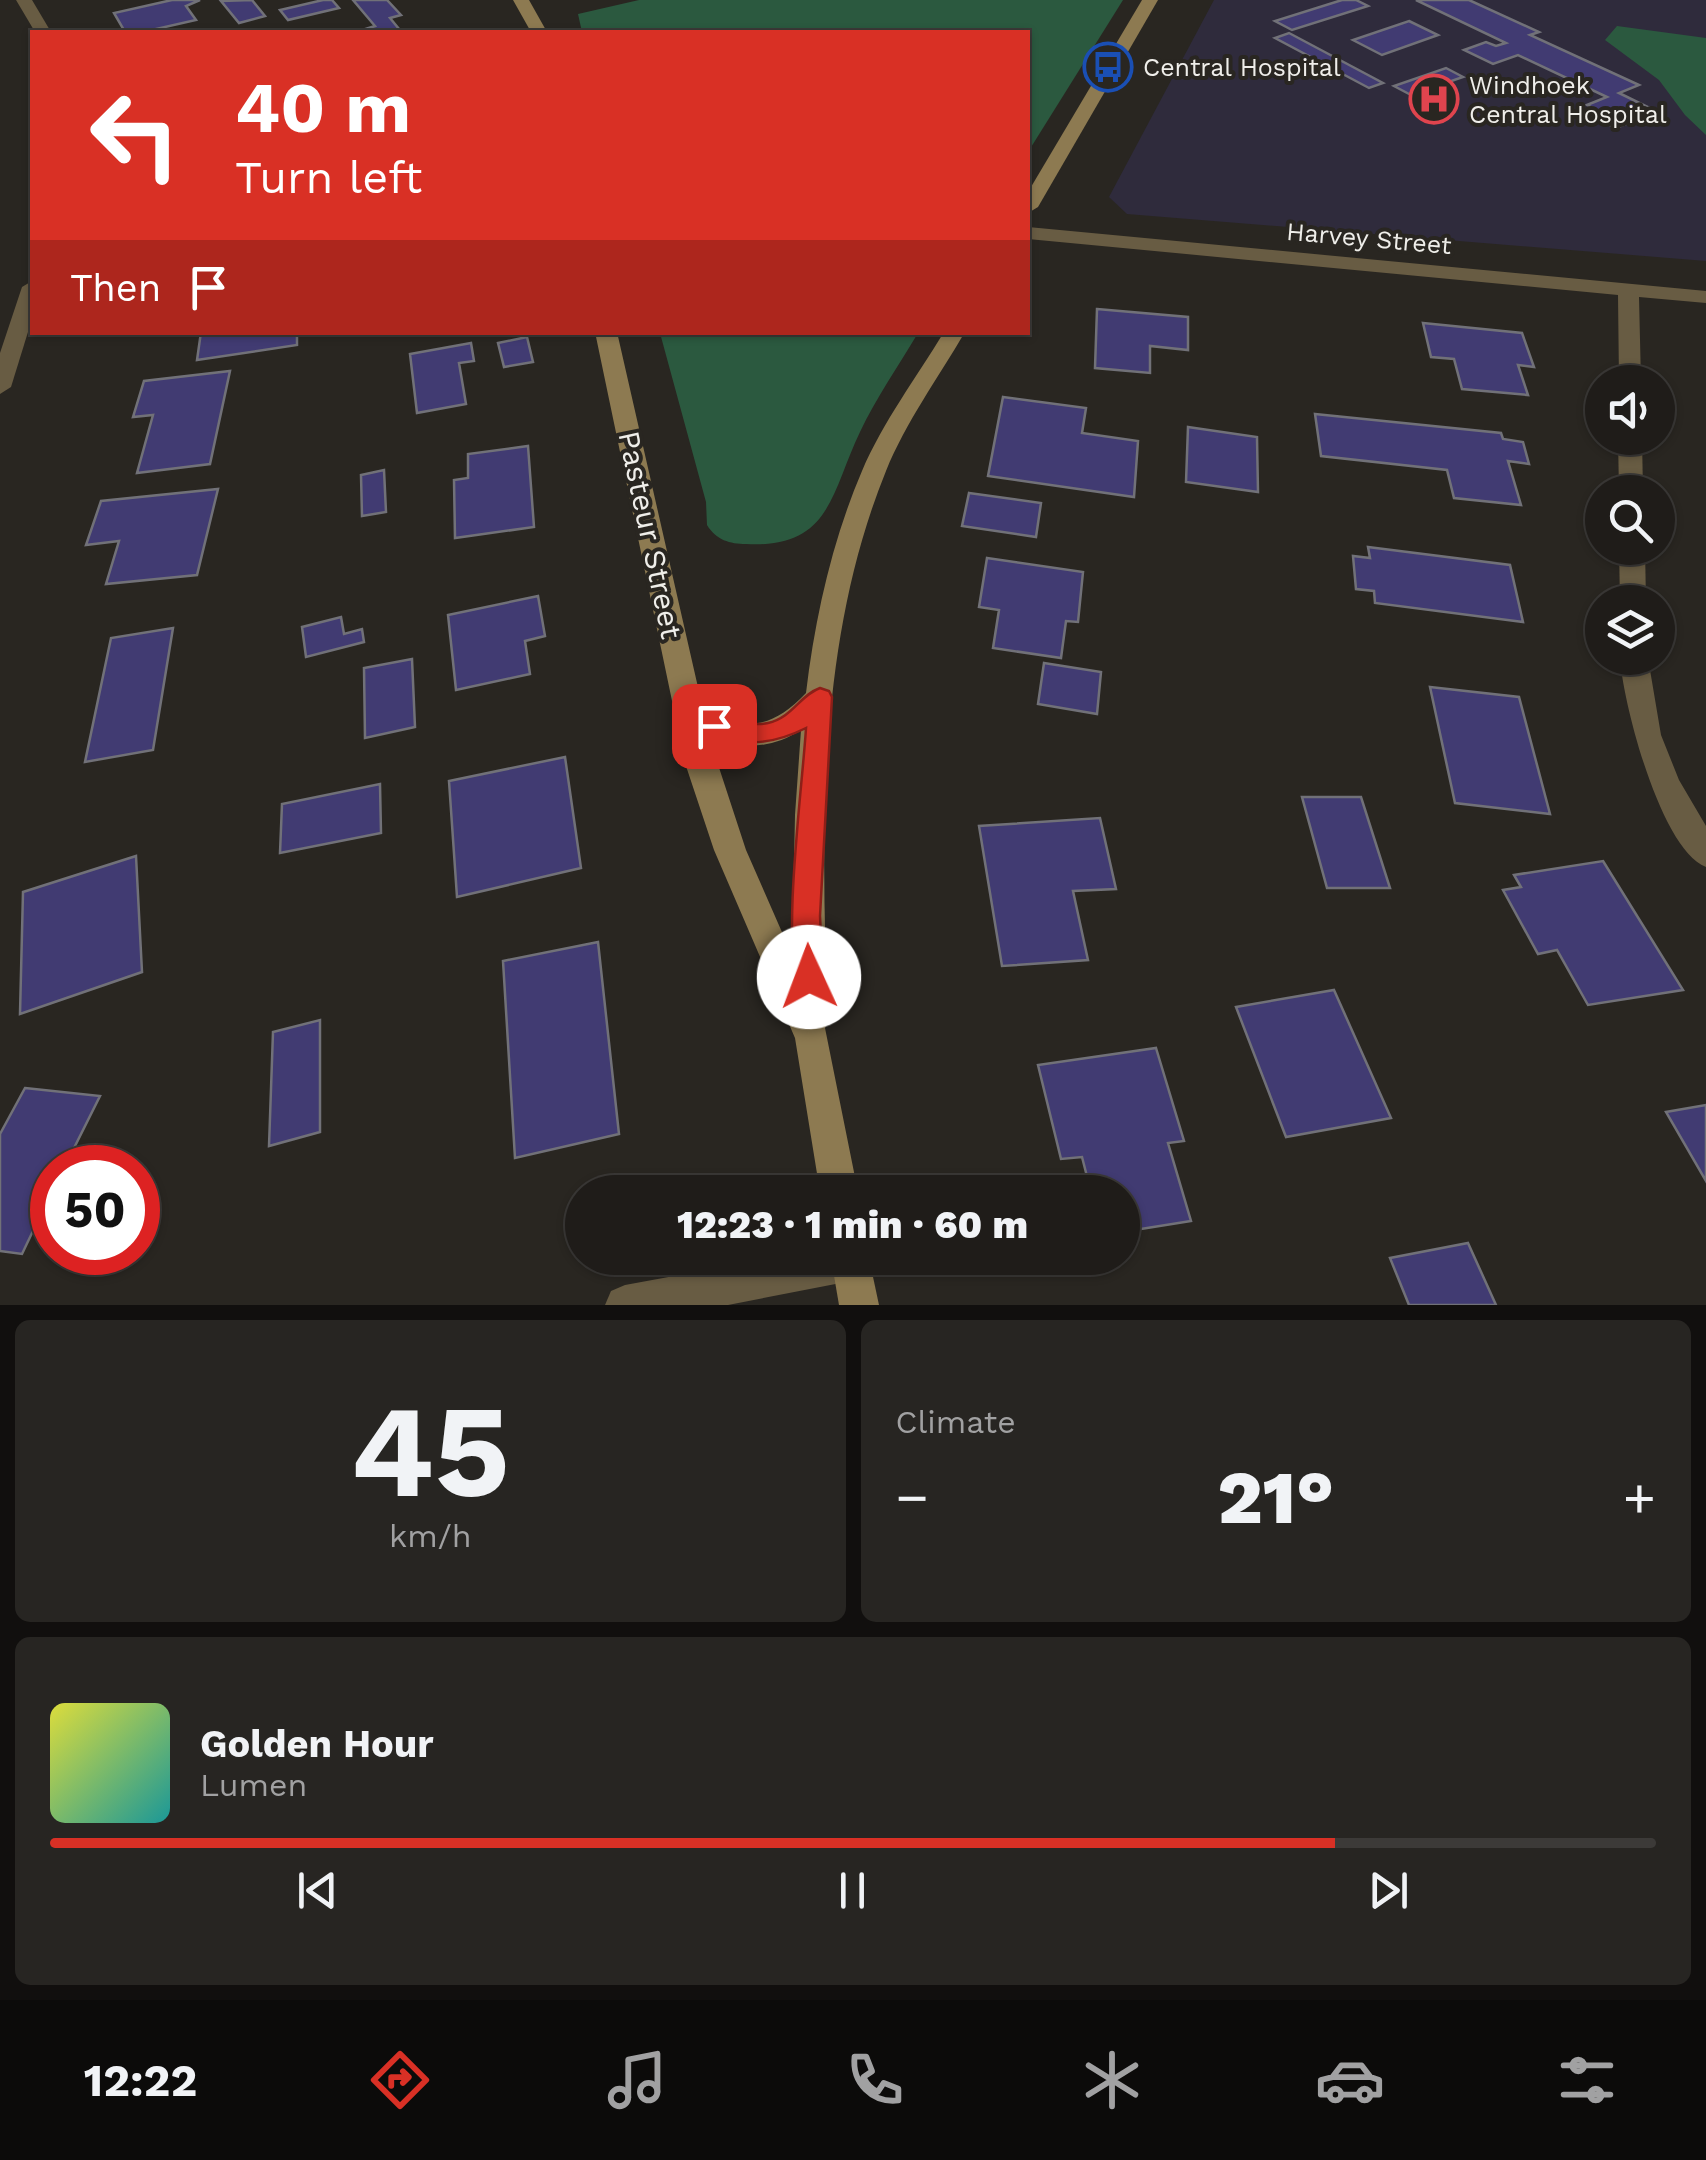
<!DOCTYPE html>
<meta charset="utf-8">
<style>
:root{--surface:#1f1c19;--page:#272522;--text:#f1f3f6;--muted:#a1a1a2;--line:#3c3a38;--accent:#d93025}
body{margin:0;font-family:"Work Sans",sans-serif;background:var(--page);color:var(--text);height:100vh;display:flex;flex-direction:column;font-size:38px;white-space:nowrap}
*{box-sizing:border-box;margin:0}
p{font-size:32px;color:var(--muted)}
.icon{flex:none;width:55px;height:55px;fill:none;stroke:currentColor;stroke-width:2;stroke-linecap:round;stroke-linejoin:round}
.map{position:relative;height:1305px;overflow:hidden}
.details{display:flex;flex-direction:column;gap:15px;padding:15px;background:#110f0e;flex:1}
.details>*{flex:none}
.top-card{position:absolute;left:30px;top:30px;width:1000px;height:305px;border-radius:0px;box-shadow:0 2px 8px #0004,0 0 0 2px var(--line);background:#d93025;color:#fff;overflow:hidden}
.tools{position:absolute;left:1585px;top:365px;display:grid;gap:20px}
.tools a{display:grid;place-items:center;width:90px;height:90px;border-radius:50%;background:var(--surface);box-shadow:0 2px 8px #0004,0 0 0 2px var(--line);font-size:50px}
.speed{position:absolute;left:30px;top:1145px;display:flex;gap:20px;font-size:50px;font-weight:700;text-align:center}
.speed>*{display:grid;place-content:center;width:130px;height:130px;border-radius:50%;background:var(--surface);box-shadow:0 2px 8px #0004,0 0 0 2px var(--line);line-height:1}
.speed .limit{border:15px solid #d22;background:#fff;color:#111}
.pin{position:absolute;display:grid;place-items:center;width:85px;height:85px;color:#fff;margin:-42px;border-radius:20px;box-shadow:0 5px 15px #0006}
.me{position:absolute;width:110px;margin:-55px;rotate:358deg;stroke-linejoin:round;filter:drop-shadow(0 0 8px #0008)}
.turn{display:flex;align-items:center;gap:35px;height:210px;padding:0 40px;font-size:45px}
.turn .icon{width:130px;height:130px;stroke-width:2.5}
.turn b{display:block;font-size:70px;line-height:85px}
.then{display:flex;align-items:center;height:95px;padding:0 40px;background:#0003;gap:20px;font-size:38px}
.big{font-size:75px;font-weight:800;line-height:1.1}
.details .card{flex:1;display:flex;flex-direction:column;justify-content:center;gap:15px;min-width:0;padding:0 35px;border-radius:15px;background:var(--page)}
.details .dial{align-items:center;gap:0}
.dial b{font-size:130px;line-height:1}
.song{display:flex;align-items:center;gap:30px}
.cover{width:120px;height:120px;border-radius:15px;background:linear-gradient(135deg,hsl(60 70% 55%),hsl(180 70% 35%))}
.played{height:10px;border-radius:5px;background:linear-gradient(90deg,var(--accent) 80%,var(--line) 80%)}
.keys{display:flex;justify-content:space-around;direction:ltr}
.heat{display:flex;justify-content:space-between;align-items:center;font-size:55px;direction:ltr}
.details .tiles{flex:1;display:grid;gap:15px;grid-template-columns:1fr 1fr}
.card:last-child{grid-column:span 2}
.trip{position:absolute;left:565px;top:1175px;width:575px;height:100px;border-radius:50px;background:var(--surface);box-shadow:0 2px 8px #0004,0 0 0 2px var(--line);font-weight:800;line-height:100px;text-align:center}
.dock{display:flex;height:160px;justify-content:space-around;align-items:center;background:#0c0b0a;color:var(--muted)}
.dock .icon{width:70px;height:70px}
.dock .current{color:var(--accent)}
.dock b{font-size:45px;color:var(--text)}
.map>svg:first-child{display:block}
.medical{fill:#2f2b3c}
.green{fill:#2b593f}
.building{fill:#413b72;stroke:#717178;stroke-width:2.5}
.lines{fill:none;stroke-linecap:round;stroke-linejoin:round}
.minor{fill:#685c43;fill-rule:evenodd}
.secondary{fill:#8d7a51;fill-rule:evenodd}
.route{fill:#d93025;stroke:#8d1f18;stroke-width:2.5}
.labels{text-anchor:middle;stroke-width:8;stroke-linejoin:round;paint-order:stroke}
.far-poi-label{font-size:25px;fill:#efeeea;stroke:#292621;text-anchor:start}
.far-street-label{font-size:25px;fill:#efeeea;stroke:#292621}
.street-label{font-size:30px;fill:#efeeea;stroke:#292621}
</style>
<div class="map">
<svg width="1706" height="1305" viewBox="0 0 1706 1305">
<rect width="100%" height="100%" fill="#292621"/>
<!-- medical -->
<polygon class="medical" points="1214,0 1706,0 1706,261 1127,214 1109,197"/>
<!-- green -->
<g class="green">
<polygon points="639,0 1123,0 1028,152 1028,32 582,32 578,14"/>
<polygon points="1617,26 1706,38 1706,135 1685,115 1659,80 1605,40"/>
<path d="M660,333V332L918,333C899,365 876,398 860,432C831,492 831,549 746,544C730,544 716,540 707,525L706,502Z"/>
</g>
<!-- building -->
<g class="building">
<polygon points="172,0 200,0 186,6 196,20 143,32 125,32 114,13"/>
<polygon points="252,0 265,16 239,23 221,1"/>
<polygon points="323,0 332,0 339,8 288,20 280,10"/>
<polygon points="353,0 387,0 401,15 390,18 399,29 356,32 375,26"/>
<polygon points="1342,0 1356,0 1368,6 1292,30 1275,21"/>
<polygon points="1416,0 1469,0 1539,32 1530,35 1639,85 1619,93 1650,108 1642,111 1649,115 1616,128 1586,114 1597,110 1587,105 1607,97 1518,55 1493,64 1464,50 1486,42 1496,46 1506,43"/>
<polygon points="1409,21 1438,35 1382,55 1353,40"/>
<polygon points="1289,33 1383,83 1369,88 1275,38"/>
<polygon points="1446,68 1463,77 1411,95 1394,86"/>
<polygon points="1097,309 1188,317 1188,350 1150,346 1150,373 1095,368"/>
<polygon points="1423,323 1522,333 1534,367 1518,365 1528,395 1462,389 1454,359 1431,357"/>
<polygon points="201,332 297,332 297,345 197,360"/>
<polygon points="527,337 533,362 504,367 498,343"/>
<polygon points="471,343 474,361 459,363 466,404 417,413 410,354"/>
<polygon points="230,371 210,464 137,473 153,415 133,417 144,381"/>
<polygon points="1003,397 1086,408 1082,433 1138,441 1134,497 988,476"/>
<polygon points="1315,414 1501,433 1503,439 1523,442 1529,464 1508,461 1521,505 1454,498 1447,470 1321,456"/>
<polygon points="1188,427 1257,437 1258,492 1186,482"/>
<polygon points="528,446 534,527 455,538 454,480 468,478 468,454"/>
<polygon points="384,470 386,512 362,516 361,475"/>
<polygon points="218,489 197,575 106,584 119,541 86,545 101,501"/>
<polygon points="969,493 1041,503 1036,537 962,526"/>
<polygon points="1368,547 1510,565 1523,622 1375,603 1374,591 1356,589 1353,556 1370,558"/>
<polygon points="987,558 1083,572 1078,622 1066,621 1061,658 993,648 999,610 979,607"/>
<polygon points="538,596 545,636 525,641 530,674 456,690 448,615"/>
<polygon points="341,617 344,634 362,629 364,642 306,657 302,627"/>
<polygon points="173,628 153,750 85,762 111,638"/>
<polygon points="412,659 415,727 365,738 364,668"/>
<polygon points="1044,663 1101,672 1097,714 1038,704"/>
<polygon points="1430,687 1519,697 1550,814 1455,803"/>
<polygon points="565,757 581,868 457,897 449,781"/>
<polygon points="380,784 381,833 280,853 282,804"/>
<polygon points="1302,797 1361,797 1390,888 1327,888"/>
<polygon points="1100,818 1116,889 1073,891 1088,960 1002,966 979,826"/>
<polygon points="136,856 142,972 20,1014 23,892"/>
<polygon points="1603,861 1683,990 1588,1005 1557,950 1538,954 1503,890 1521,887 1514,875"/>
<polygon points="598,942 619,1134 515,1158 503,961"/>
<polygon points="1334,990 1391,1118 1286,1137 1236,1007"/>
<polygon points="320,1020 320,1132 269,1146 273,1032"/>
<polygon points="1156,1048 1184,1141 1168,1143 1191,1221 1122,1232 1122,1192 1091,1192 1082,1157 1061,1159 1038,1065"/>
<polygon points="25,1088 100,1096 64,1168 52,1168 52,1191 22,1254 0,1251 0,1134"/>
<polygon points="1706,1105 1706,1181 1666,1112"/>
<polygon points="1468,1243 1496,1305 1409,1305 1390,1258"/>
</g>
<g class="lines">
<!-- minor -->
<g class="minor">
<polygon points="16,0 32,0 51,32 35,32"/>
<polygon points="1028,227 1706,291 1706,303 1639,297 1641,382 1619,382 1618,295 1028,239"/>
<polygon points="32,281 32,319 11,387 0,394 0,353 22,287"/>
<polygon points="1618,438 1642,438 1643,492 1619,492"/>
<polygon points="1619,548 1645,548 1646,602 1620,602"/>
<path d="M1620,658H1648L1661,735L1679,780L1706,826V867C1661,850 1623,704 1620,658Z"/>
<polygon points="772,1258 869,1258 870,1262 865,1276 851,1281 728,1305 605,1305 611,1291 625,1285"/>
</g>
<!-- secondary -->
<g class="secondary">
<polygon points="513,0 529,0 547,32 531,32"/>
<polygon points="1142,0 1158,0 1038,207 1028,213 1028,192"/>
<path d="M595,332H617L700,696C737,734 769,732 806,693C815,618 832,541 862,471C883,422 916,378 944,332H965C938,378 906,422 886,471C816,643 821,839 828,1021L825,1028L858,1192H820L795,1038L714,850L685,763ZM801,730L795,815L792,955L746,850L709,737C742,750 771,749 801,730Z"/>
<polygon points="831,1258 869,1258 879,1305 839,1305"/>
</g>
</g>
<!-- route -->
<path class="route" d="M820,688L829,691L832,697L820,916L823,977L819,986L809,990L799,986C781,945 803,781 806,728C770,746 744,746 706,733L702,726L706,720C725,713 747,728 768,723C792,718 800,695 820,688Z"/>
<!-- icons -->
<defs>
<g id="bus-ring" transform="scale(2.5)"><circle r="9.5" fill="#292621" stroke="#1a4fb4" stroke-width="1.5"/><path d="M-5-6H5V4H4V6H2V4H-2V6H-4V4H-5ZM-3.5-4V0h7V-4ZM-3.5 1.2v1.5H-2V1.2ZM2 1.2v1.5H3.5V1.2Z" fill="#1a4fb4"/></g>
<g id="hospital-ring" transform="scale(2.5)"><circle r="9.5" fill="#292621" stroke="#e0444e" stroke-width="1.5"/><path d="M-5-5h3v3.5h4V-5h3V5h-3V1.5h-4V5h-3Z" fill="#e0444e"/></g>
</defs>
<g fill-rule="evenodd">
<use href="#bus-ring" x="1108" y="67"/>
<use href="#hospital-ring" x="1434" y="99"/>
</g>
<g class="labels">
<!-- far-poi labels -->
<g class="far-poi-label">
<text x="1143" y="76">Central Hospital</text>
<text x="1469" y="94">Windhoek<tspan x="1469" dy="29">Central Hospital</tspan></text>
</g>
<!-- far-street labels -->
<g class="far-street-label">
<text transform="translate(1369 238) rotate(5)" y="9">Harvey Street</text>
</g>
<!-- street labels -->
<g class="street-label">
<text transform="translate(650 535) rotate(78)" y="10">Pasteur Street</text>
</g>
</g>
</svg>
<div class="tools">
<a><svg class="icon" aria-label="sound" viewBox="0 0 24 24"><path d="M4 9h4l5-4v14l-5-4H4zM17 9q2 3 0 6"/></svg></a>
<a><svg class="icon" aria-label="search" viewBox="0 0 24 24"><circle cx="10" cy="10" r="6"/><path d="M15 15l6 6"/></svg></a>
<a><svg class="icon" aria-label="layers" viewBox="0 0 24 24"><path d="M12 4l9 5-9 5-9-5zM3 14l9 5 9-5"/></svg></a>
</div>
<div class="speed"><div class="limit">50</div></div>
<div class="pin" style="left:714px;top:726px;background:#d93025"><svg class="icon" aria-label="arrive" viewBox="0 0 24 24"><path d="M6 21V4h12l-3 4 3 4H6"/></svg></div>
<svg class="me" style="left:809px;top:977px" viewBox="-20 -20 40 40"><circle r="19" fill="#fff"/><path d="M0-13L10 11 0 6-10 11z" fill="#d93025"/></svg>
<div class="trip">12:23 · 1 min · 60 m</div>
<div class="top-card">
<div class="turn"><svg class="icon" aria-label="left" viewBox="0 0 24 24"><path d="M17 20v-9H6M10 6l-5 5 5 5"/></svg><div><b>40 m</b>Turn left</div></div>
<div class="then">Then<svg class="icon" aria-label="arrive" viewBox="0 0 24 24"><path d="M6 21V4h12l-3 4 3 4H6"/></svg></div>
</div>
</div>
<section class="details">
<div class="tiles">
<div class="card dial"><b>45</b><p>km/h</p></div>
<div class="card"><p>Climate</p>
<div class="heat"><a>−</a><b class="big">21°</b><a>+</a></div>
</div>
<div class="card">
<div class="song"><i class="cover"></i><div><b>Golden Hour</b><p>Lumen</p></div></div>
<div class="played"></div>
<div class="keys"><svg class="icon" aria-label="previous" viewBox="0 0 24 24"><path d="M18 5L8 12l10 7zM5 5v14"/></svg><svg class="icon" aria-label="pause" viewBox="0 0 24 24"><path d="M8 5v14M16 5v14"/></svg><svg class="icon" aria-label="next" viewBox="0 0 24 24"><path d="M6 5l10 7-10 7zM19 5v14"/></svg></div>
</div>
</div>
</section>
<nav class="dock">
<b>12:22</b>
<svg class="icon current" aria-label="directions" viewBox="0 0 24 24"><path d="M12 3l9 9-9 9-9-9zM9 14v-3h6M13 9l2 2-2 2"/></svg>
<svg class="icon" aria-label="music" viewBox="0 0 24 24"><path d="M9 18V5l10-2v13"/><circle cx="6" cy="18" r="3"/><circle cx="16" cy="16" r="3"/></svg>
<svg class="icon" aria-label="phone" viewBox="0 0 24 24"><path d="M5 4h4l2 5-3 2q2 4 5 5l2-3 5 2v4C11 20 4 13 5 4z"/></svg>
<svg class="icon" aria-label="climate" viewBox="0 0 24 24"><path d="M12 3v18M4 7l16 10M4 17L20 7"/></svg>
<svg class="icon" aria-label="car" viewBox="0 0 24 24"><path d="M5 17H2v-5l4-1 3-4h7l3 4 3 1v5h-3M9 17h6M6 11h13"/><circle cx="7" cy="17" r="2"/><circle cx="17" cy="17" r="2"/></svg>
<svg class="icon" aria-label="filters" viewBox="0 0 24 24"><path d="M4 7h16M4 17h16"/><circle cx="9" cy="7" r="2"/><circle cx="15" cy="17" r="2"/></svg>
</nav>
